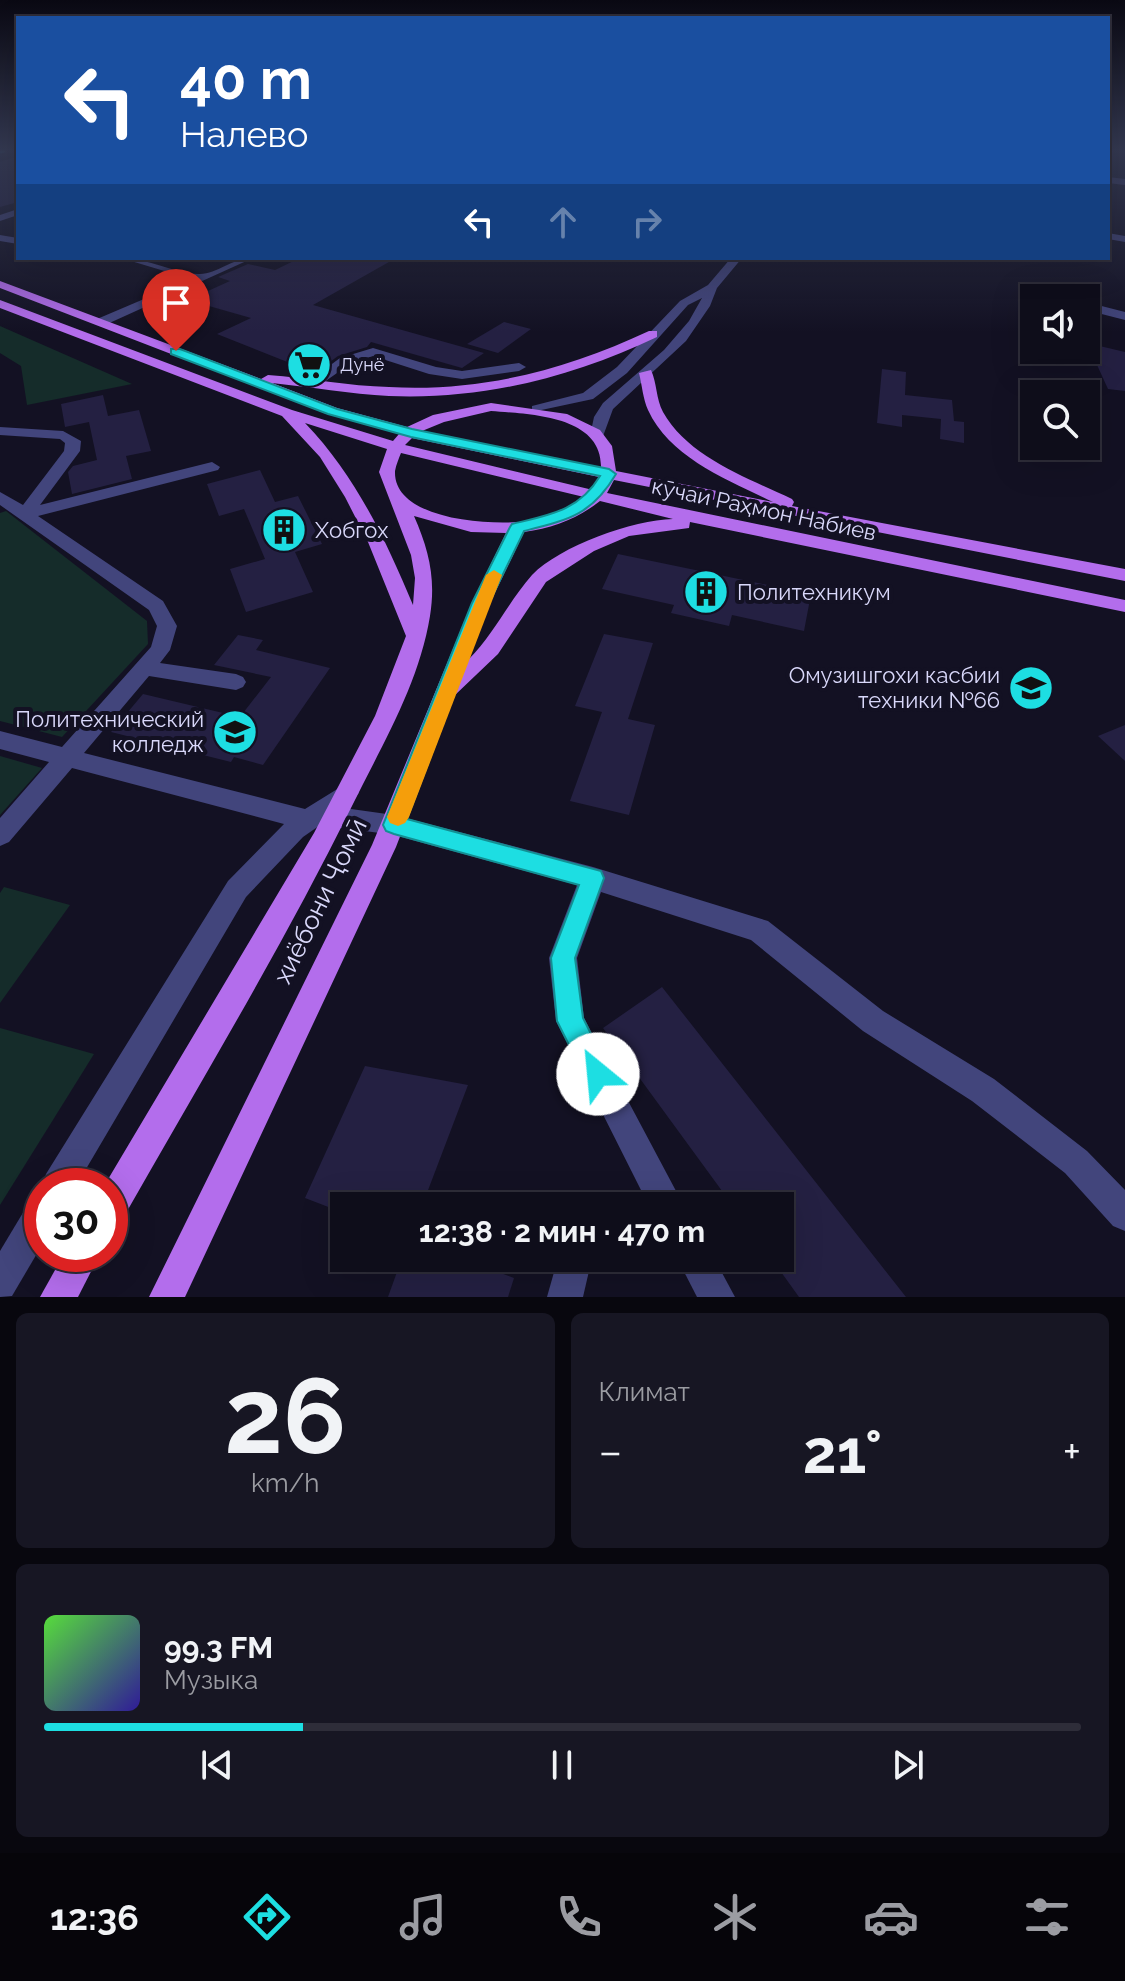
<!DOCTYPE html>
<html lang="ru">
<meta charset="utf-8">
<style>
:root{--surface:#0e0d1a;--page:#171623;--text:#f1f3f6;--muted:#9b9ca2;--line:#2e2d39;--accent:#1ddee2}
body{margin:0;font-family:Raleway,sans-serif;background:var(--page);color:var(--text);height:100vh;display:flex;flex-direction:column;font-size:30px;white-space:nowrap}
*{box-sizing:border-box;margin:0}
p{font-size:26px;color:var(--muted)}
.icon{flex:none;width:44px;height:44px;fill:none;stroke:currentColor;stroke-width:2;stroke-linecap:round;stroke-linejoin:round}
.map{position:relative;height:1297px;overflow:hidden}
.drawer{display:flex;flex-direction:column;gap:16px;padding:16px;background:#08070e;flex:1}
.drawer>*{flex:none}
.banner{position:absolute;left:16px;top:16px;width:1094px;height:244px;border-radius:0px;box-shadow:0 8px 32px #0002,0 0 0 2px var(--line);background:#1a4fa0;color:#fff;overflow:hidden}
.buttons{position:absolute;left:1020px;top:284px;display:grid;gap:16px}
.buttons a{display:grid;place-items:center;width:80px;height:80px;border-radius:0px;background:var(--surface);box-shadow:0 8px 32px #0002,0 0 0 2px var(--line);font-size:40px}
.speed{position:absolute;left:24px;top:1168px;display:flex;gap:16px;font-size:40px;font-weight:700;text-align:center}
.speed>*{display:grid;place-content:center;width:104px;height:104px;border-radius:50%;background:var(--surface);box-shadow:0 8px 32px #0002,0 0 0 2px var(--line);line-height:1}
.speed .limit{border:12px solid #d22;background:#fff;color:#111}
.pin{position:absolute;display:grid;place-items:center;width:68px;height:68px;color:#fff;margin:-82px -34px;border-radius:50% 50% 50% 0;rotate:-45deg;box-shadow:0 0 8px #0007}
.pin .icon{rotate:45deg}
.me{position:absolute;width:88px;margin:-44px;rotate:332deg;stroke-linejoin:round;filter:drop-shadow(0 0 6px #0008)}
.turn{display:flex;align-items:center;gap:28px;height:168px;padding:0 32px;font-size:36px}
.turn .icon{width:104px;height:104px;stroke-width:2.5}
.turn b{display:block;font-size:56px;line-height:68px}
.lanes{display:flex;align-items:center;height:76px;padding:0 32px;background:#0003;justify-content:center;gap:40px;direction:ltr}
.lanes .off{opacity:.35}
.big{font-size:60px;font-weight:700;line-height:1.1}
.drawer .card{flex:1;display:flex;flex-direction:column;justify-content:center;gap:12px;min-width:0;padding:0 28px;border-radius:12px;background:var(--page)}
.drawer .dial{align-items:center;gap:0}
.dial b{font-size:104px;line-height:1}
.song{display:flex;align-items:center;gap:24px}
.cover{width:96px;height:96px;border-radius:12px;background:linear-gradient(135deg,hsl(110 70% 55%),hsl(250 70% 35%))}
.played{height:8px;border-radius:4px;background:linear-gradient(90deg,var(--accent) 25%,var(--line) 25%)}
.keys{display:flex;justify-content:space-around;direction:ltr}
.heat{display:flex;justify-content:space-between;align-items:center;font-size:44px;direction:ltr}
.drawer .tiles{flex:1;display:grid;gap:16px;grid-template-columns:1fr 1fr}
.card:last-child{grid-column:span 2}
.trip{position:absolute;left:330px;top:1192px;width:464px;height:80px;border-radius:0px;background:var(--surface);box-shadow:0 8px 32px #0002,0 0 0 2px var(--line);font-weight:700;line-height:80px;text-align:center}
.dock{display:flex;height:128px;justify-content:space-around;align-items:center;background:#06050a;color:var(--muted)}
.dock .icon{width:56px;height:56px}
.dock .active{color:var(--accent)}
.dock b{font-size:36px;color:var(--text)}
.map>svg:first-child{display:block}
.green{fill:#152c2a}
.building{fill:#242042}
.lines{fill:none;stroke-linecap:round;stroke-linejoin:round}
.minor{fill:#42457c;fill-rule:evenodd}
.major{fill:#b36dec;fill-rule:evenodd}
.rail{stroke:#1ddee2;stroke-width:3;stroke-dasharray:5 5;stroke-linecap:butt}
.route{fill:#1ddee2;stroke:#139093;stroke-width:2}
.slow{fill:#f59e0b}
.labels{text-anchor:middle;stroke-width:8;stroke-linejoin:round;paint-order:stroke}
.far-poi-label{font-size:18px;fill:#d9d8fa;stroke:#131123;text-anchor:start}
.street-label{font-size:22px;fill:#d9d8fa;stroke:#131123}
.poi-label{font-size:22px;fill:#d9d8fa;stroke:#131123;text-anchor:start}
.near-street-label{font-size:26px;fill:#d9d8fa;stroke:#131123}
</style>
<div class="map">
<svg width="1125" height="1297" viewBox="0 0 1125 1297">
<rect width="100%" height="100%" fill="#131123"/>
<!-- green -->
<g class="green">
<polygon points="0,326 132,384 27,405 21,366 0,353"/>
<polygon points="6,511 147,621 148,644 62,737 0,721 0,513"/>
<polygon points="0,756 42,768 0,815"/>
<polygon points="4,887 70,905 0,1003 0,893"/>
<polygon points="0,1028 94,1054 0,1205"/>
</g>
<!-- building -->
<g class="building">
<polygon points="18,156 18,202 0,207 0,162"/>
<polygon points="300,258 396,258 313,305 484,353 462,368 371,342 367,347 338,356 315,373 217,334 251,318 188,300 230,281 218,277 248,264 275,270"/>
<polygon points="504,322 531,329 498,353 467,344"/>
<polygon points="1087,343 1125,352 1125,391 1108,389"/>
<polygon points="882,369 906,372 905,395 952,400 954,421 964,422 964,443 940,439 941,419 902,415 902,427 877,423"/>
<polygon points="103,395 108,416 139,410 151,451 126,456 132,479 72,494 68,472 73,466 97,460 89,422 65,427 61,404"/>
<polygon points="260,470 275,502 298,496 322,544 295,552 313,592 246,612 230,569 265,559 244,509 219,516 207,484"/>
<polygon points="618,554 811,594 804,631 732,615 729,626 671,613 674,605 602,589"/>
<polygon points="604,634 653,643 628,719 655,725 629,815 570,801 602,712 575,706"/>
<polygon points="238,635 263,640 256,650 330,668 263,765 234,757 231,762 111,732 143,694 240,717 271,677 214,665"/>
<polygon points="1125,725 1125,761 1098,736"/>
<polygon points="662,987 906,1297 799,1297 771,1258 780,1258 780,1206 733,1206 603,1028"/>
<polygon points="365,1066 468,1085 422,1206 344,1206 344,1213 305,1198"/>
<polygon points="402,1258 461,1258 514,1278 508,1297 388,1297"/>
</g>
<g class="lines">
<!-- minor -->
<g class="minor">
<polygon points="1108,177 1125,179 1125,185 1108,183"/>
<polygon points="18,209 18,215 0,221 0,215"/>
<polygon points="1108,233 1125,236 1125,242 1108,239"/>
<polygon points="0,235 18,238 18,244 0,241"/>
<path d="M121,258C148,258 179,275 200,274C217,274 232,258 253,258L105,325H97V319L191,279Z"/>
<polygon points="731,258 742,258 717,288 710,306 686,341 613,409 602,439 592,439 590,436 594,417 603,403 664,350 689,321 702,298 688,305 627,373 593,399 532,412 532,406 583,393 617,367 680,301 708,285"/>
<polygon points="1028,289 1057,296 1059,298 1024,294 1024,290"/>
<polygon points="1086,302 1125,312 1125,320 1086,310"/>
<polygon points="373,348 436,367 462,371 519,363 526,367 519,371 462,379 429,374 373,356 350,364 317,387 305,384 340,358"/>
<polygon points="0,427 63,431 81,441 80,451 40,505 212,462 220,467 218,470 38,516 163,601 177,626 170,650 160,663 236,674 243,677 246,682 243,687 236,690 149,676 84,753 305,809 347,783 355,786 359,793 344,808 394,815 593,867 768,921 883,1011 994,1079 1087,1151 1125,1190 1125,1231 1113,1226 1065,1173 972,1101 863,1031 751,940 601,892 577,958 584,1018 684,1206 649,1206 556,1021 549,958 577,885 394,835 336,827 326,821 303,837 246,897 76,1186 42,1187 46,1174 228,881 284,824 72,768 9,842 0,846 0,818 49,762 0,749 0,731 62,747 151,647 157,626 149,610 0,505 0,492 23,505 64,451 65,443 60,439 0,435"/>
<polygon points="42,1196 42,1245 12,1296 0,1297 0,1251 30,1201"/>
<polygon points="558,1258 592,1258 583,1297 547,1297"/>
<polygon points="677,1258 714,1258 735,1297 697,1297"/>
</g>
<!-- major -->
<g class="major">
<path d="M0,281L261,379L268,375C308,378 349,386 389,387C481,392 566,370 649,331H657V337C573,377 483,400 389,396C350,394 311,387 272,383L337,408L407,427L433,415L491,403L567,414L600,430L612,446L616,471L773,502C728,480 670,458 648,410C643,399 642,385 639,373L651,370C657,383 656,399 663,412C688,457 748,478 792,499L794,502L792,506L1125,569V581L614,480L607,493L1125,600V612L690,522L689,528L629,536L594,551L546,582L498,654L454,696L396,847L185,1297H149L372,845L472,603L506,533L471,532L414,516C429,550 436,579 430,616C419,684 382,745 352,806C282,947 200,1083 122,1220L110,1225V1186H104L314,833L375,716L406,636L368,542L345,497L320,457L282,416L0,308V300L292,410L393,441L399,434L327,414L0,288ZM491,411C528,414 603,415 601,468L422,431L444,422ZM305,423L387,449L379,472L411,555L415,578L413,605C385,538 355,475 305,423ZM412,438L599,477L593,490L405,445ZM401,453L584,497C567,510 549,518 528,521C494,526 393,521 395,471C396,465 399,458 401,453ZM600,501L673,519C633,520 560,546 532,575C509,601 494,634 469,659L490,603L524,532C553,528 577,519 600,501Z"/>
<polygon points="64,1254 100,1254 78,1297 40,1297"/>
</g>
<!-- rail -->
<polyline class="rail" points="0,152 8,150"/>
</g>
<!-- sky -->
<linearGradient id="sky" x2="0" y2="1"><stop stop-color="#0a0913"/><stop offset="0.45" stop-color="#333850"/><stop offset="1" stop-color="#333850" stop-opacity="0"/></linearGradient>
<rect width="1125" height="332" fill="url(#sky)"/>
<!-- route -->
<path class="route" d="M171,349H180L337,409L412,429L609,469L616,474C592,515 568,520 524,531L489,603L407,819L601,871L604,878L575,958L583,1018L611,1074L607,1083L598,1087L588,1083L557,1021L551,958L579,885L394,834L386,831L383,825L472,603L510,527L512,524C549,515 579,511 600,476L411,437L328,414L171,354Z"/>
<!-- slow -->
<polygon class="slow" points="494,570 502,575 409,817 405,823 398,826 390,823 387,817 486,575"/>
<!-- icons -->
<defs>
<g id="supermarket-disc" transform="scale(2.3)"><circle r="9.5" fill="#1ddee2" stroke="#131123"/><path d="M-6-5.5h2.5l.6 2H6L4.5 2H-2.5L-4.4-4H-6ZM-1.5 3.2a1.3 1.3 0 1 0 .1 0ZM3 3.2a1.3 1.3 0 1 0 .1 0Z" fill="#111"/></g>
<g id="building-disc" transform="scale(2.3)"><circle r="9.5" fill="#1ddee2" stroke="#131123"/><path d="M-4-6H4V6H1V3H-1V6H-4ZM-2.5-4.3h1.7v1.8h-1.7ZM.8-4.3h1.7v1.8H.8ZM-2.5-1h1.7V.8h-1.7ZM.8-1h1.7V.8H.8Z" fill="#111"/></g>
<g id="university-disc" transform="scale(2.3)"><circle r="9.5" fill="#1ddee2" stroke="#131123"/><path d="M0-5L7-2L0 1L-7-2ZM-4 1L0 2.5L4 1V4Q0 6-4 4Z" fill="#111"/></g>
</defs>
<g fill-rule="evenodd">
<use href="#supermarket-disc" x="309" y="365"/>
<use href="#building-disc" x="284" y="530"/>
<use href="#building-disc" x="706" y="592"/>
<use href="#university-disc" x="1031" y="688"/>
<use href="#university-disc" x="235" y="732"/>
</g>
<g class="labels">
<!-- far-poi labels -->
<g class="far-poi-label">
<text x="340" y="371">Дунё</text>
</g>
<!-- street labels -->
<g class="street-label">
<text transform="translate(764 509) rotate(12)" y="8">кӯчаи Раҳмон Набиев</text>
</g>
<!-- poi labels -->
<g class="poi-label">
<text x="315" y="538">Хобгох</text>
<text x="737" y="600">Политехникум</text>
<text x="1000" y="683" text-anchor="end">Омузишгохи касбии<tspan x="1000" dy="25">техники №66</tspan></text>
<text x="204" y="727" text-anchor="end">Политехнический<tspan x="204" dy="25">колледж</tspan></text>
</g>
<!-- near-street labels -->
<g class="near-street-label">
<text transform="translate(320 901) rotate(-64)" y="9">хиёбони Ҷомӣ</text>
</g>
</g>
</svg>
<div class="buttons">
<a><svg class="icon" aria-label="sound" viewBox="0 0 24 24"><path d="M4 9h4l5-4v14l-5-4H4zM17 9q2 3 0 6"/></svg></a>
<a><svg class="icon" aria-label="search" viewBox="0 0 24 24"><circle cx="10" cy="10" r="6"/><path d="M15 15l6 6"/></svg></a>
</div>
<div class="speed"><div class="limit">30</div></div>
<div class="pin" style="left:176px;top:351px;background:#d93025"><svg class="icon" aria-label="arrive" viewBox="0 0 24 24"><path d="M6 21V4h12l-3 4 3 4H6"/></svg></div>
<svg class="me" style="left:598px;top:1074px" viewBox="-20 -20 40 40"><circle r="19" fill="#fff"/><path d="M0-13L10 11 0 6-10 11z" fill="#1ddee2"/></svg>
<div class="trip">12:38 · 2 мин · 470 m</div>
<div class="banner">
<div class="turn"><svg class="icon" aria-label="left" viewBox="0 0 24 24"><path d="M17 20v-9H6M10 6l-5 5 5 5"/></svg><div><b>40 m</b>Налево</div></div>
<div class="lanes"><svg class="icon" aria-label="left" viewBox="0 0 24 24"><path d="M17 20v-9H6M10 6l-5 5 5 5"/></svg><svg class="icon off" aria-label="ahead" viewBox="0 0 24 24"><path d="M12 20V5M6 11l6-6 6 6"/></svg><svg class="icon off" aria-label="right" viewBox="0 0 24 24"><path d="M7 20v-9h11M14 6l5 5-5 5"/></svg></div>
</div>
</div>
<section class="drawer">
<div class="tiles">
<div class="card dial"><b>26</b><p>km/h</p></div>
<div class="card"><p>Климат</p>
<div class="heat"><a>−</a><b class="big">21°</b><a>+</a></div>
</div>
<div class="card">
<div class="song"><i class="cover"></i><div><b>99.3 FM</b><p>Музыка</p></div></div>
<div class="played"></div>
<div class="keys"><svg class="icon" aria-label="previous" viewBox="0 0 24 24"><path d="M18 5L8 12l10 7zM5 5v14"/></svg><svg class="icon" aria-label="pause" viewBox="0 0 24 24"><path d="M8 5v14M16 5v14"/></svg><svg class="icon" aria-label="next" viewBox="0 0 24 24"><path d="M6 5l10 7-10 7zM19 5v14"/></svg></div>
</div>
</div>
</section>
<nav class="dock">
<b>12:36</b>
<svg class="icon active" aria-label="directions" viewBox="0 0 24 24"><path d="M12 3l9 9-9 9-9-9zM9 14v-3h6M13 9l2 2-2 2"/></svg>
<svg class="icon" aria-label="music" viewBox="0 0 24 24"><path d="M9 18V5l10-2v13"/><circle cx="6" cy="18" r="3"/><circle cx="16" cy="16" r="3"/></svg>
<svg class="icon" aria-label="phone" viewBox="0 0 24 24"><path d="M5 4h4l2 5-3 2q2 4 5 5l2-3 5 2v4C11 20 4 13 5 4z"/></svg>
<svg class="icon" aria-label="climate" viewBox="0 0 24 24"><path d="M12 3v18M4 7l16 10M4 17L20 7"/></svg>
<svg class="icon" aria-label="car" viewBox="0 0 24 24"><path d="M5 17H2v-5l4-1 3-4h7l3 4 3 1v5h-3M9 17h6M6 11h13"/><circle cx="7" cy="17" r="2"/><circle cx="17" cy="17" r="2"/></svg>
<svg class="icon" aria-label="filters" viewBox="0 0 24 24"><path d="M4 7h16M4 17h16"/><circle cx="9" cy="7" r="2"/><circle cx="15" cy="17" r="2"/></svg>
</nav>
